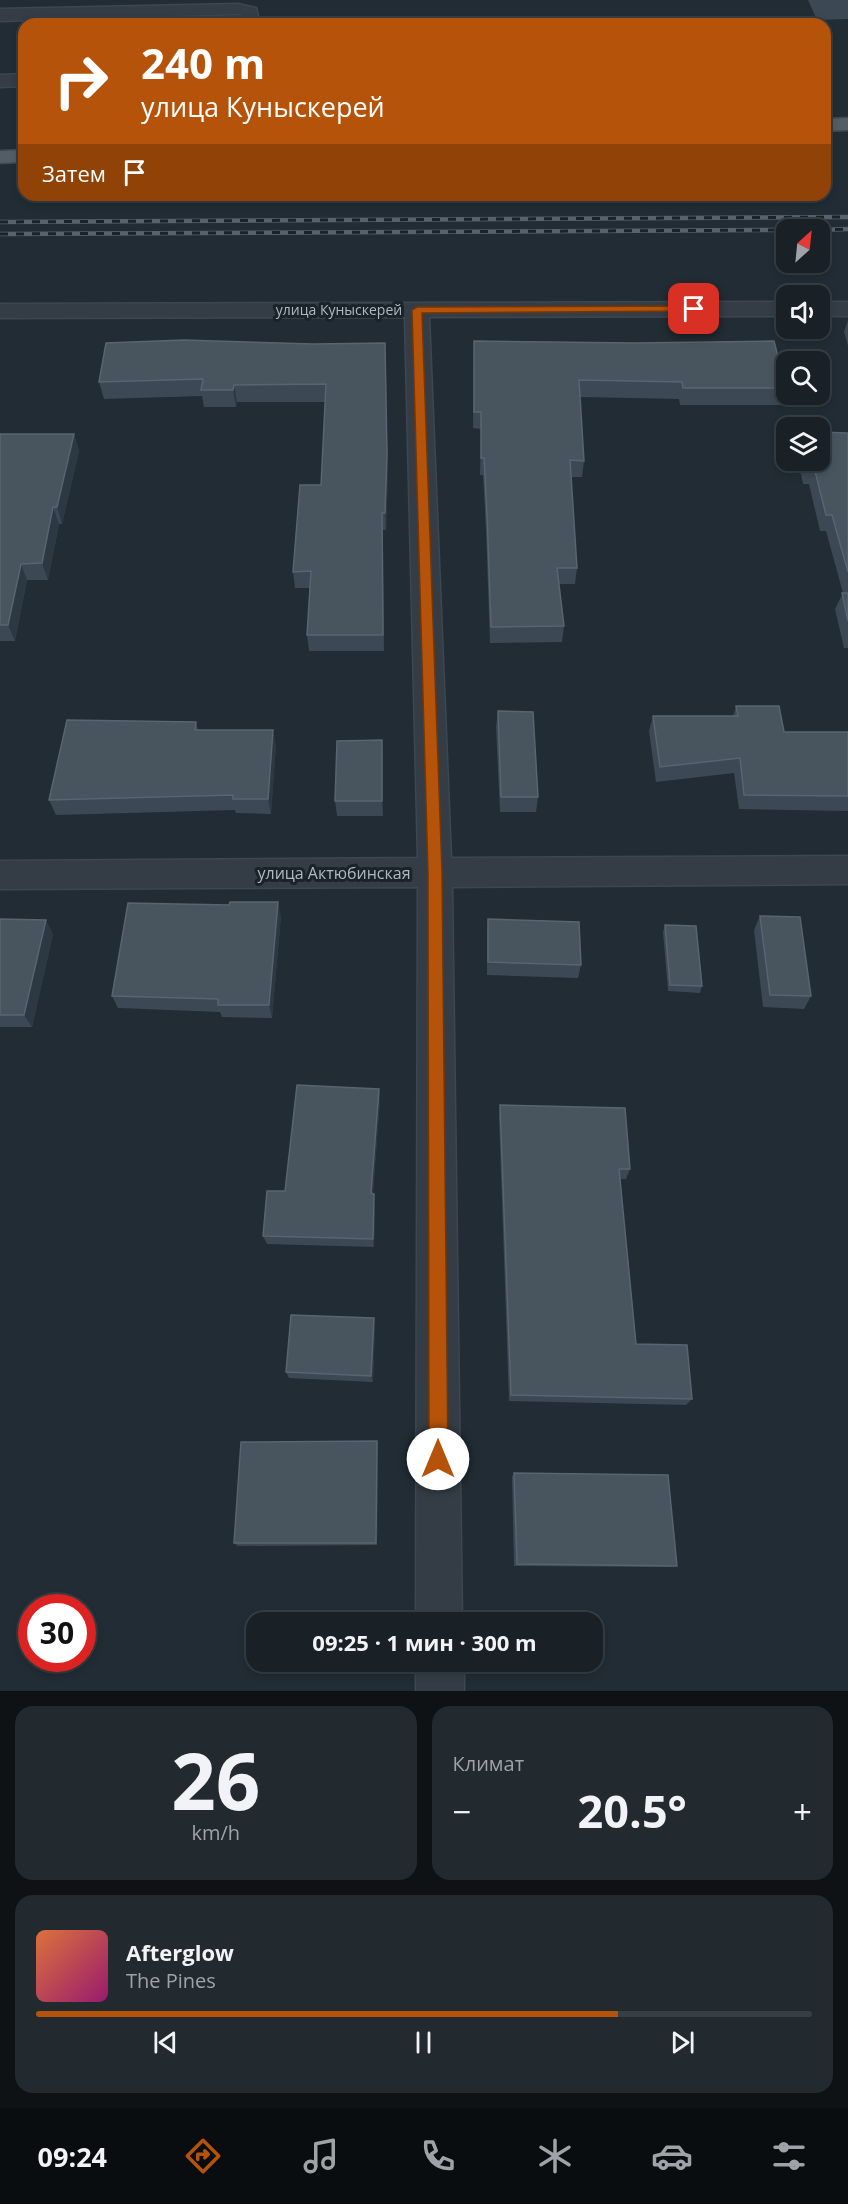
<!DOCTYPE html>
<html lang="ru">
<meta charset="utf-8">
<style>
:root{--surface:#192127;--page:#22292f;--text:#f1f3f6;--muted:#9fa3a7;--line:#373e44;--accent:#b45309}
body{margin:0;font-family:"Open Sans",sans-serif;background:var(--page);color:var(--text);height:100vh;display:flex;flex-direction:column;font-size:22px;white-space:nowrap}
*{box-sizing:border-box;margin:0}
p{font-size:20px;color:var(--muted)}
.icon{flex:none;width:33px;height:33px;fill:none;stroke:currentColor;stroke-width:2;stroke-linecap:round;stroke-linejoin:round}
.map{position:relative;height:1691px;overflow:hidden}
.side{display:flex;flex-direction:column;gap:15px;padding:15px;background:#0e1215;flex:1}
.side>*{flex:none}
.hud{position:absolute;left:18px;top:18px;width:813px;height:183px;border-radius:18px;box-shadow:0 3px 9px #0003,0 0 0 2px var(--line);background:#b45309;color:#fff;overflow:hidden}
.needle{width:39px;rotate:27deg}
.fabs{position:absolute;left:776px;top:219px;display:grid;gap:12px}
.fabs a{display:grid;place-items:center;width:54px;height:54px;border-radius:12px;background:var(--surface);box-shadow:0 3px 9px #0003,0 0 0 2px var(--line);font-size:30px}
.speed{position:absolute;left:18px;top:1594px;display:flex;gap:12px;font-size:30px;font-weight:700;text-align:center}
.speed>*{display:grid;place-content:center;width:78px;height:78px;border-radius:50%;background:var(--surface);box-shadow:0 3px 9px #0003,0 0 0 2px var(--line);line-height:1}
.speed .limit{border:9px solid #d22;background:#fff;color:#111}
.pin{position:absolute;display:grid;place-items:center;width:51px;height:51px;color:#fff;margin:-26px;border-radius:12px;box-shadow:0 3px 9px #0006}
.me{position:absolute;width:66px;margin:-33px;rotate:0deg;stroke-linejoin:round;filter:drop-shadow(0 0 4px #0008)}
.turn{display:flex;align-items:center;gap:21px;height:126px;padding:0 24px;font-size:27px}
.turn .icon{width:78px;height:78px;stroke-width:2.5}
.turn b{display:block;font-size:42px;line-height:51px}
.then{display:flex;align-items:center;height:57px;padding:0 24px;background:#0003;gap:12px;font-size:22px}
.big{font-size:45px;font-weight:700;line-height:1.1}
.side .widget{flex:1;display:flex;flex-direction:column;justify-content:center;gap:9px;min-width:0;padding:0 21px;border-radius:18px;background:var(--page)}
.side .dial{align-items:center;gap:0}
.dial b{font-size:78px;line-height:1}
.song{display:flex;align-items:center;gap:18px}
.cover{width:72px;height:72px;border-radius:9px;background:linear-gradient(135deg,hsl(20 70% 55%),hsl(320 70% 35%))}
.played{height:6px;border-radius:3px;background:linear-gradient(90deg,var(--accent) 75%,var(--line) 75%)}
.keys{display:flex;justify-content:space-around;direction:ltr}
.heat{display:flex;justify-content:space-between;align-items:center;font-size:33px;direction:ltr}
.side .tiles{flex:1;display:grid;gap:15px;grid-template-columns:1fr 1fr}
.widget:last-child{grid-column:span 2}
.trip{position:absolute;left:246px;top:1612px;width:357px;height:60px;border-radius:18px;background:var(--surface);box-shadow:0 3px 9px #0003,0 0 0 2px var(--line);font-weight:700;line-height:60px;text-align:center}
.tabs{display:flex;height:96px;justify-content:space-around;align-items:center;background:#0a0d10;color:var(--muted)}
.tabs .icon{width:42px;height:42px}
.tabs .current{color:var(--accent)}
.tabs b{font-size:27px;color:var(--text)}
.map>svg:first-child{display:block}
.lines{fill:none;stroke-linecap:round;stroke-linejoin:round}
.minor-casing{stroke:#3e464f;stroke-width:3}
.major-casing{stroke:#3e464f;stroke-width:3}
.minor{fill:#343d45;fill-rule:evenodd}
.major{fill:#525d65;fill-rule:evenodd}
.rail-casing{stroke:#56626c;stroke-width:4.5}
.rail{stroke:#1a222a;stroke-width:3;stroke-dasharray:8;stroke-linecap:butt}
.wall{fill:#3c4853}
.shaded-wall{fill:#2c3842}
.building{fill:#48555f;stroke:#58646f;stroke-width:1.5}
.route{fill:#b45309;stroke:#753606;stroke-width:1.5}
.labels{text-anchor:middle;stroke-width:6;stroke-linejoin:round;paint-order:stroke}
.far-street-label{font-size:14px;fill:#aeb9c2;stroke:#1a222a}
.street-label{font-size:16px;fill:#aeb9c2;stroke:#1a222a}
</style>
<div class="map">
<svg width="848" height="1691" viewBox="0 0 848 1691">
<rect width="100%" height="100%" fill="#212c34"/>
<g class="lines">
<!-- minor casing -->
<g class="minor-casing">
<g id="minor">
<polygon points="238,4 256,8 260,24 242,24 241,15 238,14 0,21 0,9"/>
<polygon points="24,74 24,86 0,87 0,75"/>
<polygon points="786,302 786,316 429,317 451,858 848,856 848,884 452,887 462,1623 416,1623 418,887 0,889 0,861 418,858 405,317 0,318 0,304"/>
<rect x="819" y="302" width="29" height="14"/>
<rect x="416" y="1662" width="48" height="29"/>
</g>
</g>
<!-- major casing -->
<g class="major-casing">
<g id="major">
<polygon points="848,118 848,130 825,131 825,119"/>
<polygon points="24,150 24,162 0,163 0,151"/>
</g>
</g>
<!-- minor -->
<use href="#minor" class="minor"/>
<!-- major -->
<use href="#major" class="major"/>
<!-- rail casing -->
<g class="rail-casing">
<g id="rail">
<polyline points="0,222 848,217"/>
<polyline points="819,230 848,229"/>
<polyline points="0,234 786,230"/>
</g>
</g>
<!-- rail -->
<use href="#rail" class="rail"/>
</g>
<!-- wall -->
<g class="wall">
<polygon points="808,0 848,0 848,19 817,20"/>
<polygon points="848,320 848,346 844,332"/>
<polygon points="474,341 786,385 786,390 782,405 680,405 679,399 580,397 584,461 582,477 571,477 577,568 575,584 559,584 564,626 562,642 490,643 486,530 483,475 480,475 481,429 473,428"/>
<polygon points="313,344 388,471 386,530 383,530 384,651 309,651 307,635 310,588 295,588 293,572 321,485 325,402 237,402 236,407 204,407 202,396 104,399 99,382"/>
<polygon points="848,433 848,648 844,648 835,609 843,593 826,531 820,531 809,484 803,484 798,460 819,460"/>
<polygon points="0,434 74,434 79,451 62,524 59,524 48,580 27,580 15,641 0,641"/>
<polygon points="736,706 784,732 848,732 848,811 739,809 734,773 656,782 649,731 653,716 733,716"/>
<polygon points="498,711 538,797 536,812 500,812 496,727"/>
<polygon points="196,722 198,730 276,745 271,814 236,813 235,810 56,815 49,800"/>
<polygon points="383,756 383,816 337,816 335,801"/>
<polygon points="281,916 272,1018 222,1017 220,1012 118,1008 112,996"/>
<polygon points="760,916 811,996 804,1009 763,1007 754,930"/>
<polygon points="0,919 53,934 32,1027 0,1027"/>
<polygon points="488,919 581,965 578,978 487,975 487,932"/>
<polygon points="665,925 702,986 700,993 668,991 663,932"/>
<polygon points="379,1089 380,1100 373,1193 374,1194 375,1203 374,1247 267,1244 263,1236 285,1191"/>
<polygon points="500,1105 630,1169 626,1179 620,1179 636,1344 692,1399 686,1405 509,1401 499,1116"/>
<polygon points="374,1318 375,1325 373,1382 289,1378 286,1372"/>
<polygon points="377,1441 378,1446 377,1545 238,1546 234,1543"/>
<polygon points="514,1473 677,1566 671,1567 514,1566 512,1477"/>
</g>
<!-- shaded-wall -->
<g class="shaded-wall">
<polygon points="385,343 388,471 386,530 385,513"/>
<polygon points="234,385 237,402 236,407 233,390"/>
<polygon points="74,434 79,451 62,524 57,507"/>
<polygon points="53,507 59,524 48,580 42,563"/>
<polygon points="21,564 27,580 15,641 8,625"/>
<polygon points="273,730 276,745 271,814 268,799"/>
<polygon points="382,740 383,756 383,816 382,801"/>
<polygon points="278,902 281,916 272,1018 269,1005"/>
<polygon points="46,920 53,934 32,1027 24,1015"/>
<polygon points="379,1089 380,1100 372,1203 371,1193"/>
<polygon points="374,1194 375,1203 374,1247 373,1239"/>
<polygon points="374,1318 375,1325 373,1382 371,1376"/>
<polygon points="377,1441 378,1446 377,1545 376,1543"/>
</g>
<!-- building -->
<g class="building">
<polygon points="184,340 313,344 385,343 387,454 385,513 382,513 383,635 307,635 311,571 293,572 300,485 321,485 326,384 234,385 233,390 201,390 203,379 99,382 106,343"/>
<polygon points="474,341 634,343 774,341 786,388 683,388 682,382 579,380 584,461 570,460 577,568 557,568 564,626 491,627 487,513 484,458 481,458 481,412 474,412"/>
<polygon points="819,432 848,433 848,572 832,515 826,515 814,467 809,467 808,460 819,460"/>
<polygon points="0,434 74,434 57,507 53,507 42,563 21,564 8,625 0,625"/>
<polygon points="842,593 848,593 848,621"/>
<polygon points="736,706 779,706 784,732 848,732 848,796 744,795 740,758 660,767 653,716 738,716"/>
<polygon points="498,711 533,712 538,797 501,797"/>
<polygon points="67,720 196,722 195,730 273,730 268,799 233,799 233,795 49,800"/>
<polygon points="382,740 382,801 335,801 337,741"/>
<polygon points="230,902 278,902 269,1005 218,1005 218,999 112,996 128,903 229,905"/>
<polygon points="760,916 800,917 811,996 770,995"/>
<polygon points="0,919 46,920 24,1015 0,1015"/>
<polygon points="488,919 579,922 581,965 488,962"/>
<polygon points="665,925 696,926 702,986 670,985"/>
<polygon points="297,1085 379,1089 371,1193 374,1194 373,1239 263,1236 267,1191 285,1191"/>
<polygon points="500,1105 625,1108 630,1169 619,1169 636,1344 687,1345 692,1399 511,1395"/>
<polygon points="291,1315 374,1318 371,1376 286,1372"/>
<polygon points="377,1441 376,1543 234,1543 241,1442"/>
<polygon points="514,1473 668,1475 677,1566 517,1564"/>
</g>
<!-- route -->
<polygon class="route" points="694,306 697,307 697,311 422,313 442,872 448,1459 445,1465 438,1468 432,1465 429,1459 428,872 412,310 417,307"/>
<g class="labels">
<!-- far-street labels -->
<g class="far-street-label">
<text x="339" y="315">улица Куныскерей</text>
</g>
<!-- street labels -->
<g class="street-label">
<text x="334" y="879">улица Актюбинская</text>
</g>
</g>
</svg>
<div class="fabs">
<a><svg class="needle" viewBox="-14 -14 28 28"><path d="M0-13l5 13h-10z" fill="#e53935"/><path d="M0 13l5-13h-10z" fill="#9fa3a7"/></svg></a>
<a><svg class="icon" aria-label="sound" viewBox="0 0 24 24"><path d="M4 9h4l5-4v14l-5-4H4zM17 9q2 3 0 6"/></svg></a>
<a><svg class="icon" aria-label="search" viewBox="0 0 24 24"><circle cx="10" cy="10" r="6"/><path d="M15 15l6 6"/></svg></a>
<a><svg class="icon" aria-label="layers" viewBox="0 0 24 24"><path d="M12 4l9 5-9 5-9-5zM3 14l9 5 9-5"/></svg></a>
</div>
<div class="speed"><div class="limit">30</div></div>
<div class="pin" style="left:694px;top:309px;background:#d93025"><svg class="icon" aria-label="arrive" viewBox="0 0 24 24"><path d="M6 21V4h12l-3 4 3 4H6"/></svg></div>
<svg class="me" style="left:438px;top:1459px" viewBox="-20 -20 40 40"><circle r="19" fill="#fff"/><path d="M0-13L10 11 0 6-10 11z" fill="#b45309"/></svg>
<div class="trip">09:25 · 1 мин · 300 m</div>
<div class="hud">
<div class="turn"><svg class="icon" aria-label="right" viewBox="0 0 24 24"><path d="M7 20v-9h11M14 6l5 5-5 5"/></svg><div><b>240 m</b>улица Куныскерей</div></div>
<div class="then">Затем<svg class="icon" aria-label="arrive" viewBox="0 0 24 24"><path d="M6 21V4h12l-3 4 3 4H6"/></svg></div>
</div>
</div>
<section class="side">
<div class="tiles">
<div class="widget dial"><b>26</b><p>km/h</p></div>
<div class="widget"><p>Климат</p>
<div class="heat"><a>−</a><b class="big">20.5°</b><a>+</a></div>
</div>
<div class="widget">
<div class="song"><i class="cover"></i><div><b>Afterglow</b><p>The Pines</p></div></div>
<div class="played"></div>
<div class="keys"><svg class="icon" aria-label="previous" viewBox="0 0 24 24"><path d="M18 5L8 12l10 7zM5 5v14"/></svg><svg class="icon" aria-label="pause" viewBox="0 0 24 24"><path d="M8 5v14M16 5v14"/></svg><svg class="icon" aria-label="next" viewBox="0 0 24 24"><path d="M6 5l10 7-10 7zM19 5v14"/></svg></div>
</div>
</div>
</section>
<nav class="tabs">
<b>09:24</b>
<svg class="icon current" aria-label="directions" viewBox="0 0 24 24"><path d="M12 3l9 9-9 9-9-9zM9 14v-3h6M13 9l2 2-2 2"/></svg>
<svg class="icon" aria-label="music" viewBox="0 0 24 24"><path d="M9 18V5l10-2v13"/><circle cx="6" cy="18" r="3"/><circle cx="16" cy="16" r="3"/></svg>
<svg class="icon" aria-label="phone" viewBox="0 0 24 24"><path d="M5 4h4l2 5-3 2q2 4 5 5l2-3 5 2v4C11 20 4 13 5 4z"/></svg>
<svg class="icon" aria-label="climate" viewBox="0 0 24 24"><path d="M12 3v18M4 7l16 10M4 17L20 7"/></svg>
<svg class="icon" aria-label="car" viewBox="0 0 24 24"><path d="M5 17H2v-5l4-1 3-4h7l3 4 3 1v5h-3M9 17h6M6 11h13"/><circle cx="7" cy="17" r="2"/><circle cx="17" cy="17" r="2"/></svg>
<svg class="icon" aria-label="filters" viewBox="0 0 24 24"><path d="M4 7h16M4 17h16"/><circle cx="9" cy="7" r="2"/><circle cx="15" cy="17" r="2"/></svg>
</nav>
